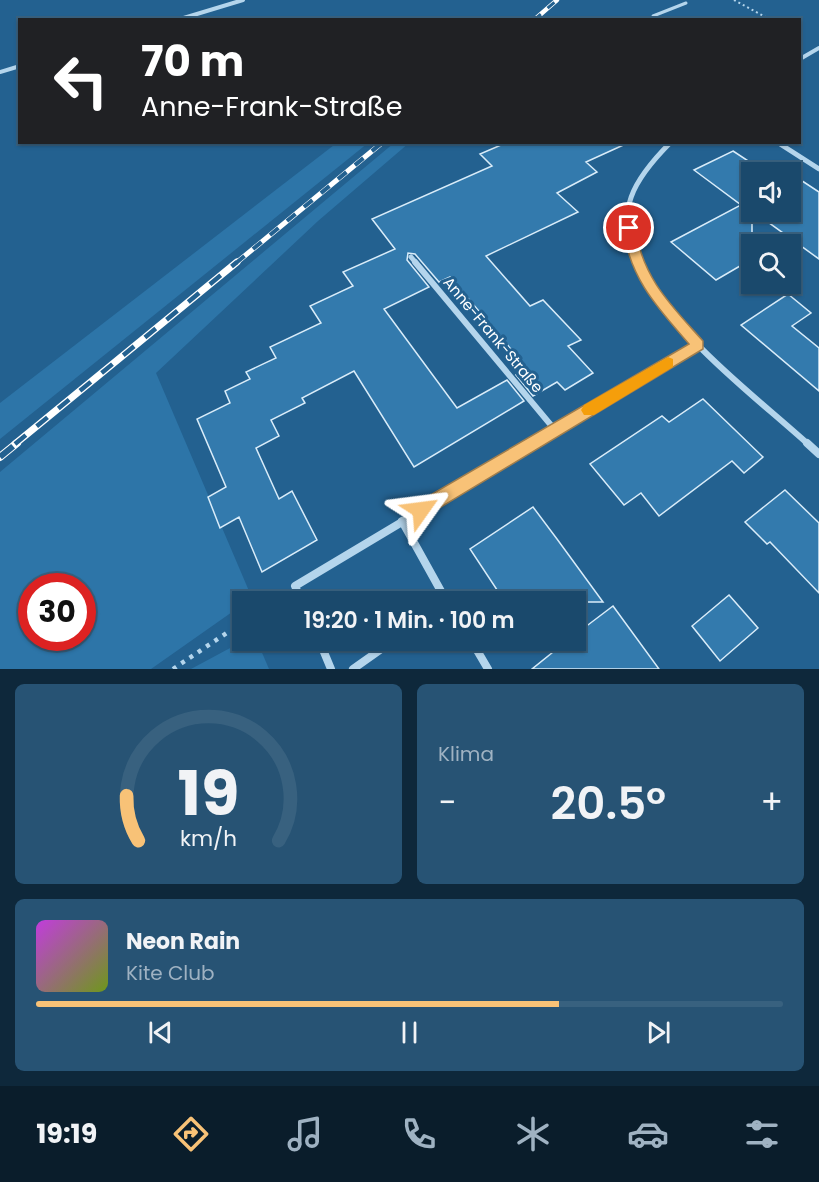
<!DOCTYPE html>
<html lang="de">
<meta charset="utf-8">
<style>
:root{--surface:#1a496c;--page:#275374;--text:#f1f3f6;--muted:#9fb2c2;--line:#38617f;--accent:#f8c277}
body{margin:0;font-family:Poppins,sans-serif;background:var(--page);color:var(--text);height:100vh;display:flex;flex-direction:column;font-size:22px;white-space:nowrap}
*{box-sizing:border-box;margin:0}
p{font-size:20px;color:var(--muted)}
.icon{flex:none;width:33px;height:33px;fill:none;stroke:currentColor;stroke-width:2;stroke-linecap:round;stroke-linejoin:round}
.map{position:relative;height:669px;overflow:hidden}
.panel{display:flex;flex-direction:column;gap:15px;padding:15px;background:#0e283b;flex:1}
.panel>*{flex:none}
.hud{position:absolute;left:18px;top:18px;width:783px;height:126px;border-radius:0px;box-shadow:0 2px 4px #0004,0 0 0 2px var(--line);background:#202124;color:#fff;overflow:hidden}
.tools{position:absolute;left:741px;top:162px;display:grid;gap:12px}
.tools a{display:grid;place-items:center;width:60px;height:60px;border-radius:0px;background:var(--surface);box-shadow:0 2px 4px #0004,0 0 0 2px var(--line);font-size:30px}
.speed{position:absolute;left:18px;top:573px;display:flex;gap:12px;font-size:30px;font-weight:700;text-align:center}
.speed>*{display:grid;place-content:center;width:78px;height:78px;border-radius:50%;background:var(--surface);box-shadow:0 2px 4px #0004,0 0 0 2px var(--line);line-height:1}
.speed .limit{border:9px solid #d22;background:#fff;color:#111}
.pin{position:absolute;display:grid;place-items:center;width:51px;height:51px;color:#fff;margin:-26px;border:3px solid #fff;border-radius:50%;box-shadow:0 2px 6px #0007}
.me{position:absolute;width:66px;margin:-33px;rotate:59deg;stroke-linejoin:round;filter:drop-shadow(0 0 4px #0008)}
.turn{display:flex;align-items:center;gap:21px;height:126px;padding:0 24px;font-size:27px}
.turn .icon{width:78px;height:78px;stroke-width:2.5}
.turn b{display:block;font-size:42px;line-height:51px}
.big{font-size:45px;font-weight:600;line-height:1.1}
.panel .card{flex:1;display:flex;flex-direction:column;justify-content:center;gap:9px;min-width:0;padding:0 21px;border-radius:9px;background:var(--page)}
.panel .dial{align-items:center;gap:0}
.dial svg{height:156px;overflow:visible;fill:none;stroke:var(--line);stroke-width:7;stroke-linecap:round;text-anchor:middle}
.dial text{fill:var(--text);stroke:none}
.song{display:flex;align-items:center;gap:18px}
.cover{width:72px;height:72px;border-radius:9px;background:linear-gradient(135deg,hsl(290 70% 55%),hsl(80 70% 35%))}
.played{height:6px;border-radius:3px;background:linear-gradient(90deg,var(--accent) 70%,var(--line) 70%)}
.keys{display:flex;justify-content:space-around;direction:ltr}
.heat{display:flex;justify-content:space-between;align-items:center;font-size:33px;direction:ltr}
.panel .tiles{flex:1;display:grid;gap:15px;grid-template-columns:1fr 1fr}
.card:last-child{grid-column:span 2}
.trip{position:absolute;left:232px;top:591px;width:354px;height:60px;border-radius:0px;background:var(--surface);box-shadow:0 2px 4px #0004,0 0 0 2px var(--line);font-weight:600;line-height:60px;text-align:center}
.tabs{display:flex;height:96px;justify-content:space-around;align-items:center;background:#0a1d2b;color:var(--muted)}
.tabs .icon{width:42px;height:42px}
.tabs .on{color:var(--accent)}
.tabs b{font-size:27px;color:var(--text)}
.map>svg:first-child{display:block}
.green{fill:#2d75a8;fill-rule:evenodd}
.building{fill:#337aad;stroke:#d9ecf9;stroke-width:1.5}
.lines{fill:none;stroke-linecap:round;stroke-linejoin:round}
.path-far1{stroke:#b4d5ec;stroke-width:2;stroke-dasharray:2 3;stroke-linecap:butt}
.path{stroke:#b4d5ec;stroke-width:4.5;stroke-dasharray:4 6;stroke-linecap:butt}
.lane{stroke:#b4d5ec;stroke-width:3}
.street-far3{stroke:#b4d5ec;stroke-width:4}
.street-far2{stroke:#b4d5ec;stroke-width:5}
.street-far1{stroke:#b4d5ec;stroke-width:6}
.street{stroke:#b4d5ec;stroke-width:8}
.rail-far3-casing{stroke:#fff;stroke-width:4.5}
.rail-far2-casing{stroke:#fff;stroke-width:5}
.rail-far1-casing{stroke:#fff;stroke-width:7}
.rail-casing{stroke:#fff;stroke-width:8}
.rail-far3{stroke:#236190;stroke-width:3;stroke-dasharray:9;stroke-linecap:butt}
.rail-far2{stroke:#236190;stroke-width:4;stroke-dasharray:11;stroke-linecap:butt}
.rail-far1{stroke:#236190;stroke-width:4.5;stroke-dasharray:14;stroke-linecap:butt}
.rail{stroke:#236190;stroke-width:6;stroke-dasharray:17;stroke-linecap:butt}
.route{fill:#f8c277;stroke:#a17e4d;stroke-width:1.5}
.slow{fill:#f59e0b}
.labels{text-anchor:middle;stroke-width:6;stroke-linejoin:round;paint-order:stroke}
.street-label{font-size:15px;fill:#fff;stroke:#236190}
</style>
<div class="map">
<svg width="819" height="669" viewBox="0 0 819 669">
<rect width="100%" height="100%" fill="#236190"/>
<!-- green -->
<g class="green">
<polygon points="338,142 368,143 0,439 0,403"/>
<path d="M394,143H409L318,221L156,373L252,598L151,669H0V472ZM32,586H82V638H32Z"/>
<polygon points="245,640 257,641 269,669 191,669"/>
</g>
<!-- building -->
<g class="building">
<polygon points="508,142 630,142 586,162 597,172 557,193 578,212 486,256 530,306 543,300 581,340 568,346 593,373 565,390 557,382 533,396 516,375 527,368 450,277 439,282 415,254 408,253 407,260 429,287 384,309 457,408 507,380 524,401 414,467 354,371 302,398 305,403 271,420 279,436 256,448 279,499 292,491 317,540 262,572 239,517 220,528 208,497 226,487 197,419 230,403 225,391 250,379 246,372 276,358 270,347 321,323 310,306 353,286 343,272 395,249 372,219 492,166 480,154"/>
<polygon points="733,151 765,172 752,172 752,259 716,280 671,242 741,205 694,170"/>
<polygon points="790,173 819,192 819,259 754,212 790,212"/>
<polygon points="788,294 811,313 792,326 819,348 819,391 741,325"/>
<polygon points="703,399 763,457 744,473 732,461 659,516 641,493 624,505 590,464 662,416 669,422"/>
<polygon points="785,490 819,523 819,593 770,542 767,544 745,522"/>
<polygon points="533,507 557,539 603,602 505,602 470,549"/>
<polygon points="729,595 758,628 720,661 692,626"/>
<polygon points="613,606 659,669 532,669 568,640 576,640 576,634"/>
</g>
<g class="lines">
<!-- path-far1 -->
<polyline class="path-far1" points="734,0 771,20"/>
<!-- path -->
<polyline class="path" points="173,669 243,622"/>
<!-- lane -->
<polyline class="lane" points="660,20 653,16 686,3"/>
<!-- street-far3 -->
<g class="street-far3">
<polyline points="177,20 243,0"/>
<polyline points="800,59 819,48"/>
<polyline points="0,72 20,66"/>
</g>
<!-- street-far2 -->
<g class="street-far2">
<polyline points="777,142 819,169"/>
<polyline points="411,257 416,263"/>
<path d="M638,263C613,211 634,179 671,142"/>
</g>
<!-- street-far1 -->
<g class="street-far1">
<polyline points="415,262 555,430"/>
<path d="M637,262C674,337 747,389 808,444"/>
<polyline points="532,444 698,345"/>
</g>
<!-- street -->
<g class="street">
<polyline points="807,443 819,454"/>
<polyline points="402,521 447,602"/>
<polyline points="302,602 295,586 534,443"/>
<polyline points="319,640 331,669"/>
<polyline points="471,640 488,669"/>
<polyline points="353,669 394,640"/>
</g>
<!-- rail-far3 casing -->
<g class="rail-far3-casing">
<polyline id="rail-far3" points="534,20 557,0"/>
</g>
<!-- rail-far2 casing -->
<g class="rail-far2-casing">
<polyline id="rail-far2" points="236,263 383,142"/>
</g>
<!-- rail-far1 casing -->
<g class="rail-far1-casing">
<polyline id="rail-far1" points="15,444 237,262"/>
</g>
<!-- rail casing -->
<g class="rail-casing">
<polyline id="rail" points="0,457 17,443"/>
</g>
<!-- rail-far3 -->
<use href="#rail-far3" class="rail-far3"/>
<!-- rail-far2 -->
<use href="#rail-far2" class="rail-far2"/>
<!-- rail-far1 -->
<use href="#rail-far1" class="rail-far1"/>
<!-- rail -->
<use href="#rail" class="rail"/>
</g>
<!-- route -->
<path class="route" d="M629,224L635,228C643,279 671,305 703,341V349L426,516L421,518L415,516L412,510L415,504L689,344C657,307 630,279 623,228Z"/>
<!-- slow -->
<polygon class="slow" points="668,357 673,359 673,367 594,415 584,415 581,410 584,405"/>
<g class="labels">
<!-- street labels -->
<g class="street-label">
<text transform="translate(493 335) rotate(50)" y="5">Anne-Frank-Straße</text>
</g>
</g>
</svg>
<div class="tools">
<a><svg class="icon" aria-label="sound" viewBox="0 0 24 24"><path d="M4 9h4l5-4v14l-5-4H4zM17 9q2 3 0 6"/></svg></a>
<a><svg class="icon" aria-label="search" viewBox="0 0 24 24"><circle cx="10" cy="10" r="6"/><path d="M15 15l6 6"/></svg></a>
</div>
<div class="speed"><div class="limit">30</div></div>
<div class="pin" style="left:629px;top:228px;background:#d93025"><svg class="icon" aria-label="arrive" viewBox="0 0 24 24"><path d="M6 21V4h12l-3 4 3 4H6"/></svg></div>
<svg class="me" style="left:421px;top:510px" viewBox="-20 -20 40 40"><path d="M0-17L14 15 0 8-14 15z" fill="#f8c277" stroke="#fff" stroke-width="4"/></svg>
<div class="trip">19:20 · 1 Min. · 100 m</div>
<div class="hud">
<div class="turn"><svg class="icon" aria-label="left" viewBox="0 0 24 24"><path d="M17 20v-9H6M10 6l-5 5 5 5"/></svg><div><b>70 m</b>Anne-Frank-Straße</div></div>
</div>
</div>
<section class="panel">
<div class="tiles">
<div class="card dial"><svg viewBox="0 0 100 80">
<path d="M14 69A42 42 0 1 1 86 69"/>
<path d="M14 69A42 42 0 0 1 8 46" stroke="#f8c277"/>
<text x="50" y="56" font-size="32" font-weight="700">19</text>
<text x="50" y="72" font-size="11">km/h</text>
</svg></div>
<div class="card"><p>Klima</p>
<div class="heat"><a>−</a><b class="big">20.5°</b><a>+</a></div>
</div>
<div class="card">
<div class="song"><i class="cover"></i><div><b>Neon Rain</b><p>Kite Club</p></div></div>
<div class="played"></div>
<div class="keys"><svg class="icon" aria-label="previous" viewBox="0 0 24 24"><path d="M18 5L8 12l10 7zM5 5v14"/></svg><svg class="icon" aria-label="pause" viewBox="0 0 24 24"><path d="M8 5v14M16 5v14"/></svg><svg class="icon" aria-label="next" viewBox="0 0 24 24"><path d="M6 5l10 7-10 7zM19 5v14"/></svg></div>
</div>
</div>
</section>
<nav class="tabs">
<b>19:19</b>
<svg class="icon on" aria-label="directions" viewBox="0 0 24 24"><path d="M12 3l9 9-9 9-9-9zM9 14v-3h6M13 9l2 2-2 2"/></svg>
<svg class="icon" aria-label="music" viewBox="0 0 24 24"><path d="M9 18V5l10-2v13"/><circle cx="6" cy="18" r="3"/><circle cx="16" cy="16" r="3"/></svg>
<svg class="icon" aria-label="phone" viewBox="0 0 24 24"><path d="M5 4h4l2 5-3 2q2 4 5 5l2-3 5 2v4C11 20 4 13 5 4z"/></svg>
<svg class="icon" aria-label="climate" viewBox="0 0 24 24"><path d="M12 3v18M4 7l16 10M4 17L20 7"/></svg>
<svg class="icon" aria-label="car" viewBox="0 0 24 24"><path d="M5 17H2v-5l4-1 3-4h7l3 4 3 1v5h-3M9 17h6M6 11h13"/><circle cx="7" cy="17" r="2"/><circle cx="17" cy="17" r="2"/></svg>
<svg class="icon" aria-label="filters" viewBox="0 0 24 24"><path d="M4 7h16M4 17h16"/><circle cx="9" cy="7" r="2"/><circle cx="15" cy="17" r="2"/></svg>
</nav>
